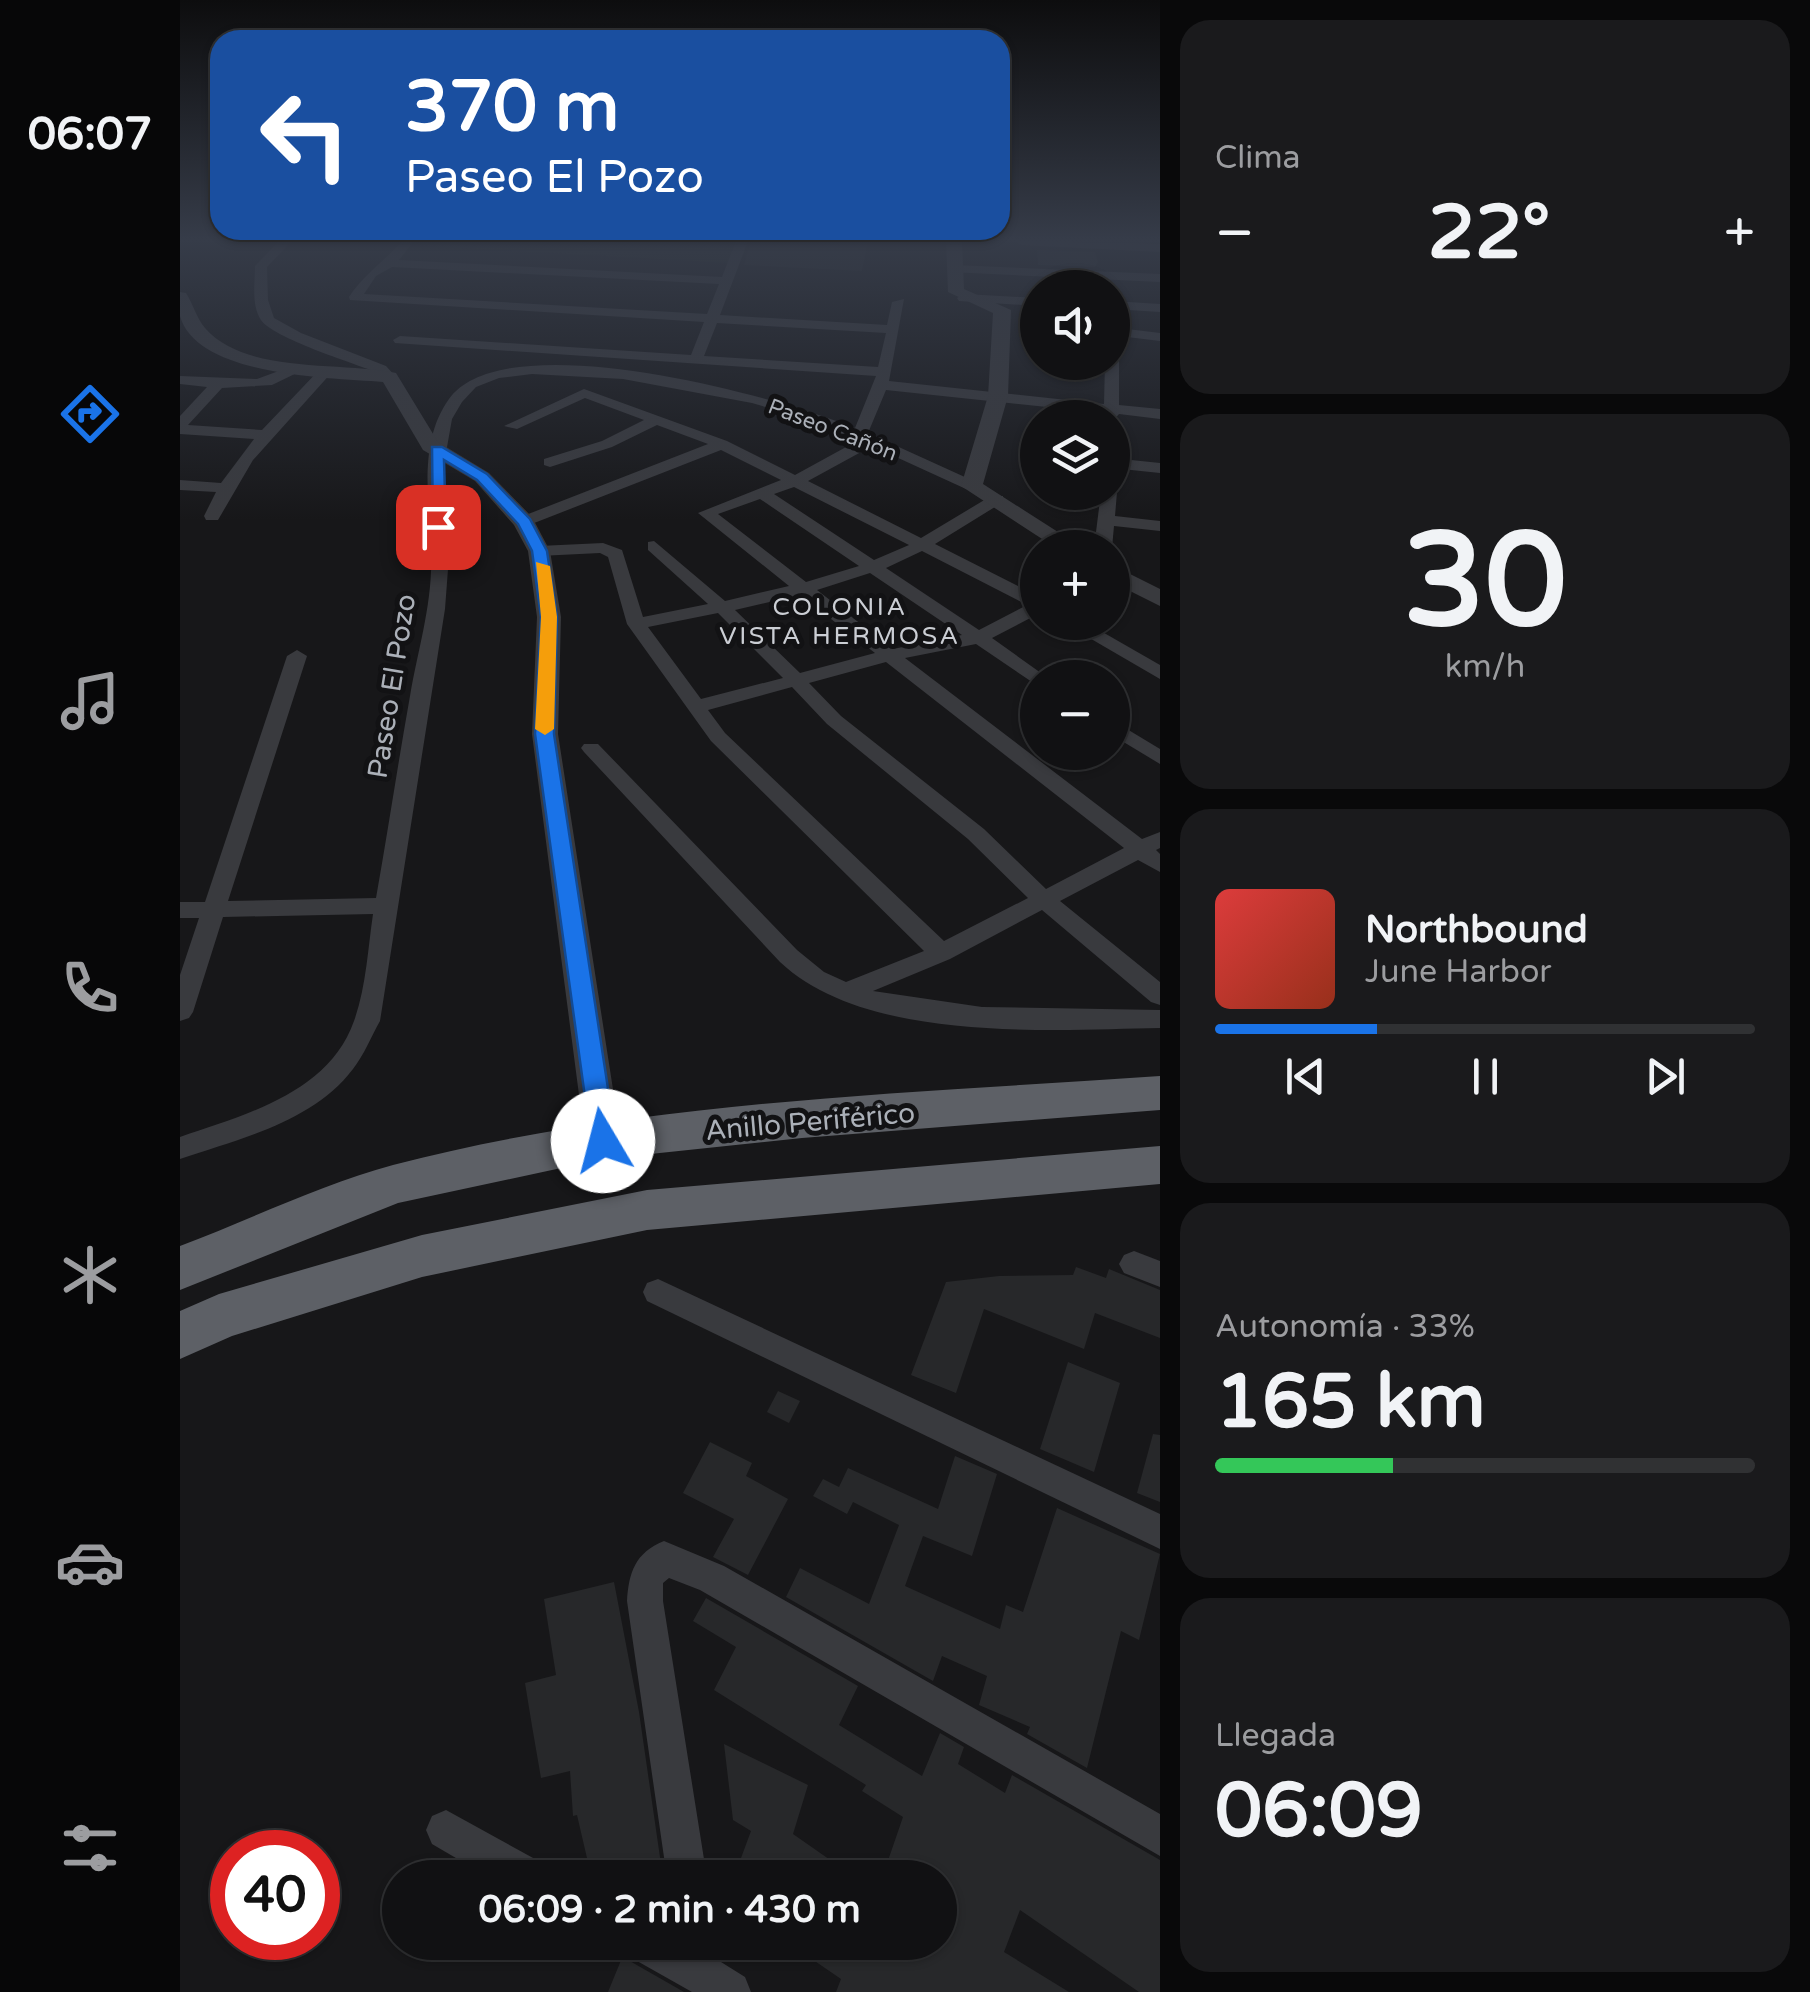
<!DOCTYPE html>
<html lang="es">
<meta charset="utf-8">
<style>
:root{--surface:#111113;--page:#1a1a1c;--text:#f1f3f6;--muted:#9c9da0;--line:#303133;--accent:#1a73e8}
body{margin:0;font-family:"Varela Round",sans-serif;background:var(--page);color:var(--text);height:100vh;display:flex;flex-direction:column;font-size:38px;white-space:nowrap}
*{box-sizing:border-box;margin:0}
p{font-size:32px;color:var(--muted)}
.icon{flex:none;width:55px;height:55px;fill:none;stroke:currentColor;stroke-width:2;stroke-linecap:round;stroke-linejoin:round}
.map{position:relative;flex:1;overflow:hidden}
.panel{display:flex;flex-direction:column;gap:20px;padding:20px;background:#09090a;width:650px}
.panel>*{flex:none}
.banner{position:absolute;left:30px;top:30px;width:800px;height:210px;border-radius:30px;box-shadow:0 2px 8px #0004,0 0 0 2px var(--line);background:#1a4fa0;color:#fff;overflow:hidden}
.controls{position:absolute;left:840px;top:270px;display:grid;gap:20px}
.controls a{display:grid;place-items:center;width:110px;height:110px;border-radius:50%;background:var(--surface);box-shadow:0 2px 8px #0004,0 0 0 2px var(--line);font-size:50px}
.speed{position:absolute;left:30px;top:1830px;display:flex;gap:20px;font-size:50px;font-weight:700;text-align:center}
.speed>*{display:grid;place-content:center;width:130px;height:130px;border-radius:50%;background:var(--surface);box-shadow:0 2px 8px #0004,0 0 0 2px var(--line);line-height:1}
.speed .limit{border:15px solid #d22;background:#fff;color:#111}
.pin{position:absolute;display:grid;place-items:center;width:85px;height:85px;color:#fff;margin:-42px;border-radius:20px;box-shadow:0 5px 15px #0006}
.me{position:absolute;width:110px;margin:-55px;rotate:352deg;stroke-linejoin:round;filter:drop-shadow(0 0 8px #0008)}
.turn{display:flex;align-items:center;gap:35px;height:210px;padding:0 30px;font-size:45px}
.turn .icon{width:130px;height:130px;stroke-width:2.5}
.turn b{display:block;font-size:70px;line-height:85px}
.big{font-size:75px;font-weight:700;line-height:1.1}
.panel .card{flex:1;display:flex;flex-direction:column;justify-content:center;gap:15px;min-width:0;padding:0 35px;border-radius:30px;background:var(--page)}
.panel .dial{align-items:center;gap:0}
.dial b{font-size:130px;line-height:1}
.song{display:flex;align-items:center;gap:30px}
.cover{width:120px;height:120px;border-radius:15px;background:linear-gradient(135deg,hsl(0 70% 55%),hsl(10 70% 35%))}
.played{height:10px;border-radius:5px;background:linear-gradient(90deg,var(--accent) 30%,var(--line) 30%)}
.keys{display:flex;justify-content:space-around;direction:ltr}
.heat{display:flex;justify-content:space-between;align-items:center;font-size:55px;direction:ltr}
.charge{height:15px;border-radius:8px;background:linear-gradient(90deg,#34c759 33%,var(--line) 0)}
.trip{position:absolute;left:202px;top:1860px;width:575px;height:100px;border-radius:50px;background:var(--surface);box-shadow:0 2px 8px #0004,0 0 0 2px var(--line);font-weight:700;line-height:100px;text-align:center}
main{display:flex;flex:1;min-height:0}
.dock{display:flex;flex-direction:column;width:180px;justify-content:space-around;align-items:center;background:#070708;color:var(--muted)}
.dock .icon{width:70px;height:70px}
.dock .selected{color:var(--accent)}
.dock b{font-size:45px;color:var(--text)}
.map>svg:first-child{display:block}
.built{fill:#232426}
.green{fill:#1e241e}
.building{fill:#27282a}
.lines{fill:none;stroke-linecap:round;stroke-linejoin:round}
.minor{fill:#393a3e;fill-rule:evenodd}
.tertiary{fill:#393a3e;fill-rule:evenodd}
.trunk{fill:#5d6066;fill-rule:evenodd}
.route{fill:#1a73e8;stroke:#114b97;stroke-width:2.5}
.slow{fill:#f59e0b}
.labels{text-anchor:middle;stroke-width:10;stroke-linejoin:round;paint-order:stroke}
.far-street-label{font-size:22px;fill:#abb0b8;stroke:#121214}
.far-neighbourhood-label{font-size:25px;letter-spacing:2.5px;fill:#cbced4;stroke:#121214}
.street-label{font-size:28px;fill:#abb0b8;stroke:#121214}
</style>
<main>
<nav class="dock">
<b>06:07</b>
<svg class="icon selected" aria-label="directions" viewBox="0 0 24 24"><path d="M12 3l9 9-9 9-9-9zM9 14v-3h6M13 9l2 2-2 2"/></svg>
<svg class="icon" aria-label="music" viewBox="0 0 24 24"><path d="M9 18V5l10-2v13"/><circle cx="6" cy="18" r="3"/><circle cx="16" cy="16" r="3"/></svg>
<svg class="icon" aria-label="phone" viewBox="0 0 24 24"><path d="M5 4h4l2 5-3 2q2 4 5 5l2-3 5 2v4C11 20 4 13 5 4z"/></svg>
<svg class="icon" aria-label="climate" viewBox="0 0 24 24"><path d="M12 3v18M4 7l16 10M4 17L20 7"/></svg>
<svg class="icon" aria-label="car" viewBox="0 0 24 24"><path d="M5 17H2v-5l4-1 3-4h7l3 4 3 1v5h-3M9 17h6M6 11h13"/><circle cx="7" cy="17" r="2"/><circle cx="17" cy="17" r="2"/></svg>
<svg class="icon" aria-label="filters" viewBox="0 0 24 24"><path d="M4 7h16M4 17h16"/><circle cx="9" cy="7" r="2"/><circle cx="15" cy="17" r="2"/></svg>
</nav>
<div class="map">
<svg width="980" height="1992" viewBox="0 0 980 1992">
<rect width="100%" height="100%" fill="#171719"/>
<!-- built -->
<polygon class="built" points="571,241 688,241 682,271 564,265"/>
<!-- green -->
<polygon class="green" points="234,241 556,241 548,263 232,245"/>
<!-- building -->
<g class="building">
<polygon points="857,250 915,252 918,262 915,267 858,265"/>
<polygon points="896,1267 926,1278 929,1269 980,1290 980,1338 915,1313 904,1349 804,1309 776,1393 731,1375 766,1282 819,1276 893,1275"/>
<polygon points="888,1362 940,1383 914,1472 860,1449"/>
<polygon points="598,1391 620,1401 609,1423 587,1412"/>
<polygon points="973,1434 980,1435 980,1502 957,1493"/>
<polygon points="530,1442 572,1463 566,1476 608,1499 568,1575 533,1557 554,1519 503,1493"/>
<polygon points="775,1456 817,1474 792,1556 743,1536 725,1586 820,1629 826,1605 843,1612 877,1508 980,1554 959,1640 941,1631 907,1768 847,1734 850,1727 799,1705 807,1676 762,1656 753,1681 606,1597 620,1568 689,1604 719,1525 673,1502 667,1514 633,1496 643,1479 659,1487 668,1468 758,1509"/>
<polygon points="434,1582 459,1712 483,1878 442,1878 441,1859 410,1871 397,1815 393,1816 390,1771 361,1778 352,1726 345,1683 376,1675 364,1599"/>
<polygon points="526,1598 678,1686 659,1725 742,1776 760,1733 784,1747 778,1764 825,1793 832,1775 980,1860 980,1992 959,1992 840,1910 824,1952 889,1992 656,1992 661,1979 607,1942 760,1942 760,1878 702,1878 723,1817 682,1791 686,1785 534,1690 556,1647 513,1621"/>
<polygon points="544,1744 628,1785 613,1834 676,1878 598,1878 561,1858 571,1831 553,1820"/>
<polygon points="444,1953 448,1960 504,1992 428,1992"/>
</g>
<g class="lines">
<!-- minor -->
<g class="minor">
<path d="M99,241H112L87,267L88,300L94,318L121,333L206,366L216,377L214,380H204L196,372C173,363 93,338 81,320C71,305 75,283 75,266Z"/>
<path d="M222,241H234L219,260L542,277L556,241H568L540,315L707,325L712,302L724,299L709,381L924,404L925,362H932V317L939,321V328L980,333V341L939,336V405L980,409V419L939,414L932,422V418H923L924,413L706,390L688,433L798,483V489H786L692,446L628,481L741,538L811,496H823V502L755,544L858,596V614L812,638L868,678L852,682L796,644L725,658L962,839L980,832V848L976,850L980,854V872L958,860L880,901L980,982V1005L971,1002L862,910L770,959L693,991L802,1007L980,1010V1028C869,1030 686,1043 600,962L404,752L401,748L404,744H418L617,950L644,972L666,982L744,951L531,741L447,624L428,557L420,553L359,556L350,551L359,546L423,543L442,550L463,617L528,604L468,550V542L474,541L545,601L609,586L518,513L601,480L541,450L344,527L338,526V518L528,444L477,425L432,447L370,467L364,465V459L422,441L464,420L405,398L337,429L324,426L404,389L547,441L615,475L677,441L622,418L572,403L443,379L352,374L319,378L296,387L282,402L272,419L264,464L269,556L265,609L200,1021C191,1037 184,1055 173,1069C133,1122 59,1139 0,1159V1137C64,1115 149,1093 174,1021C186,988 188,948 193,914L43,917L13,1012L9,1018L0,1021V975L19,918H0V902H25L107,656L117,650L127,656L48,901L196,898C208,831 218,763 230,696C238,649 253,602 251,554C250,504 237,443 269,399C325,321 599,397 675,428L696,376L215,343L213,340L220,336L511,355L524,322L170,300L169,297C184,274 204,262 222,241ZM212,267L539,284L527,314L184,294L196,276ZM537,323L706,333L698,367L524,356ZM614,487L729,545L694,560L594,494ZM580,499L679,566L626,582L538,514ZM742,551L847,605L799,630L706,568ZM690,573L782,635L713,649L637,590ZM620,595L695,653L620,673L555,610ZM538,613L603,678L521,699L468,627ZM706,662L944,848L866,889L804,829L661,716L629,683ZM612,687L647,724L788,839L848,898L764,941L545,733L528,710Z"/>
<polygon points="835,241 980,244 980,252 841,245"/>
<polygon points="774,265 980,274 980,282 770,272 770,266"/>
<polygon points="784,294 858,298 858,306 779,301 777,298"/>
<polygon points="932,301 980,304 980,312 932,309"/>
<polygon points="115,365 127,368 92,385 42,388 8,425 82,430 141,368 153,371 73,460 38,520 26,520 24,516 36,492 0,490 0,480 41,483 74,439 0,434 0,416 27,387 0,384 0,376 77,379"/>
<polygon points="932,458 980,463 980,473 932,468"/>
<polygon points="932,488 937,492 935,516 980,521 980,531 934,526 932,548 914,548 921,492 932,492"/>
<polygon points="882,622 905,622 980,665 980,679"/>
<polygon points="932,720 980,749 980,764 932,735"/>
<polygon points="954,1251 980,1261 980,1287 944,1273 939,1264 944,1255"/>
<polygon points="478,1279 980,1514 980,1549 467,1301 463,1292 467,1283"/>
<path d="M484,1541L544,1566L980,1814V1856L520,1590L489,1578L483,1583V1601L527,1878H487L447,1601C449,1572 455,1553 484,1541Z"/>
<polygon points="266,1810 364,1864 370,1878 310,1878 252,1844 246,1830 252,1816"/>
<polygon points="445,1942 538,1942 541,1962 565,1977 571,1992 512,1992 450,1957"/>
</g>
<!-- tertiary -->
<g class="tertiary">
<polygon points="766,241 782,241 784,289 831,310 828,396 803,484 903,548 876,548 781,486 808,396 813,313 768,292"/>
<path d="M0,292L6,293C13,304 17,319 25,328C66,375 161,361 216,373L258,442L309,473L352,517L370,551L381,617L378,734L441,1141L436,1151L423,1155L410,1151L405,1141L352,734L357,617L348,551L334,525L295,481L243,450L203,382C152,378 17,377 0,316C0,309 0,299 0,292Z"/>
<polygon points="932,565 980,589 980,606 932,582"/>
</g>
<!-- trunk -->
<g class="trunk">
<path d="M980,1076V1110L622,1138L423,1159L218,1203L0,1290V1246C69,1220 142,1184 213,1165C462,1100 725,1094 980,1076Z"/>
<polygon points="980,1146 980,1184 467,1230 242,1277 52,1336 0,1359 0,1311 39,1294 242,1235 467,1190"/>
</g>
</g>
<!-- sky -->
<linearGradient id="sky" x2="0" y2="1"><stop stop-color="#0d0d0e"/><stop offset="0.46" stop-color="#363c49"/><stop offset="1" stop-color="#363c49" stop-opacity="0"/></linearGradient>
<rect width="980" height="520" fill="url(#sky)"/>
<!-- route -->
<polygon class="route" points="252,447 262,447 307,474 350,519 367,551 377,617 374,734 436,1141 432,1148 414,1148 411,1141 355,734 361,617 352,551 338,524 297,480 264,460 266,527 253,531"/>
<!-- slow -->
<polygon class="slow" points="356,562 370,566 377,617 374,729 365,735 355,729 361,617"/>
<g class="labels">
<!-- far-street labels -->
<g class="far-street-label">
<text transform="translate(653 429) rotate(21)" y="8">Paseo Cañón</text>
</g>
<!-- far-neighbourhood labels -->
<g class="far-neighbourhood-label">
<text x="660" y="615">COLONIA<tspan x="660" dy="29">VISTA HERMOSA</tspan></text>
</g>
<!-- street labels -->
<g class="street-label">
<text transform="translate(211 686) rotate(-81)" y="10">Paseo El Pozo</text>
<text transform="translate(630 1121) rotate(-5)" y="10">Anillo Periférico</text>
</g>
</g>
</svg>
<div class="controls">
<a><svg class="icon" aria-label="sound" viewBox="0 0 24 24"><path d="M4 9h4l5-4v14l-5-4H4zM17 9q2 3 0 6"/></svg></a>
<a><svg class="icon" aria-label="layers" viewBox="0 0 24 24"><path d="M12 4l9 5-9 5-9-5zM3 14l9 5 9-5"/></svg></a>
<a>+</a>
<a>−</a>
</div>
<div class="speed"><div class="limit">40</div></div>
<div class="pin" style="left:258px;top:527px;background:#d93025"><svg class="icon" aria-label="arrive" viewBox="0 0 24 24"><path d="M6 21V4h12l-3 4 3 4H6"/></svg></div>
<svg class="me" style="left:423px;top:1141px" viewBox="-20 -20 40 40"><circle r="19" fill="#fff"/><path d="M0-13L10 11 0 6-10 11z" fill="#1a73e8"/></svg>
<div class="trip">06:09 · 2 min · 430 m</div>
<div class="banner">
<div class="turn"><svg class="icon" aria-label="left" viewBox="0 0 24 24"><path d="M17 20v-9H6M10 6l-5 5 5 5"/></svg><div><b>370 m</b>Paseo El Pozo</div></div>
</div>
</div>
<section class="panel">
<div class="card"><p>Clima</p>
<div class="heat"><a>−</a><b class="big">22°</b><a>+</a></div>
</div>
<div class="card dial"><b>30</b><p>km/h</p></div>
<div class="card">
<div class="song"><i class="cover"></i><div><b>Northbound</b><p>June Harbor</p></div></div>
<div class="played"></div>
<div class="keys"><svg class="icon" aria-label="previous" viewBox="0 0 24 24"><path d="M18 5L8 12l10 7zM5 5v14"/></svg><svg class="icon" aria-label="pause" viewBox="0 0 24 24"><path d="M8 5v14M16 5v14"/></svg><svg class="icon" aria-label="next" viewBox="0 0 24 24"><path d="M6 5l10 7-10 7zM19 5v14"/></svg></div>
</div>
<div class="card"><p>Autonomía · 33%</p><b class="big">165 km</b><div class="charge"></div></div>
<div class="card"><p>Llegada</p><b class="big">06:09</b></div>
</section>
</main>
